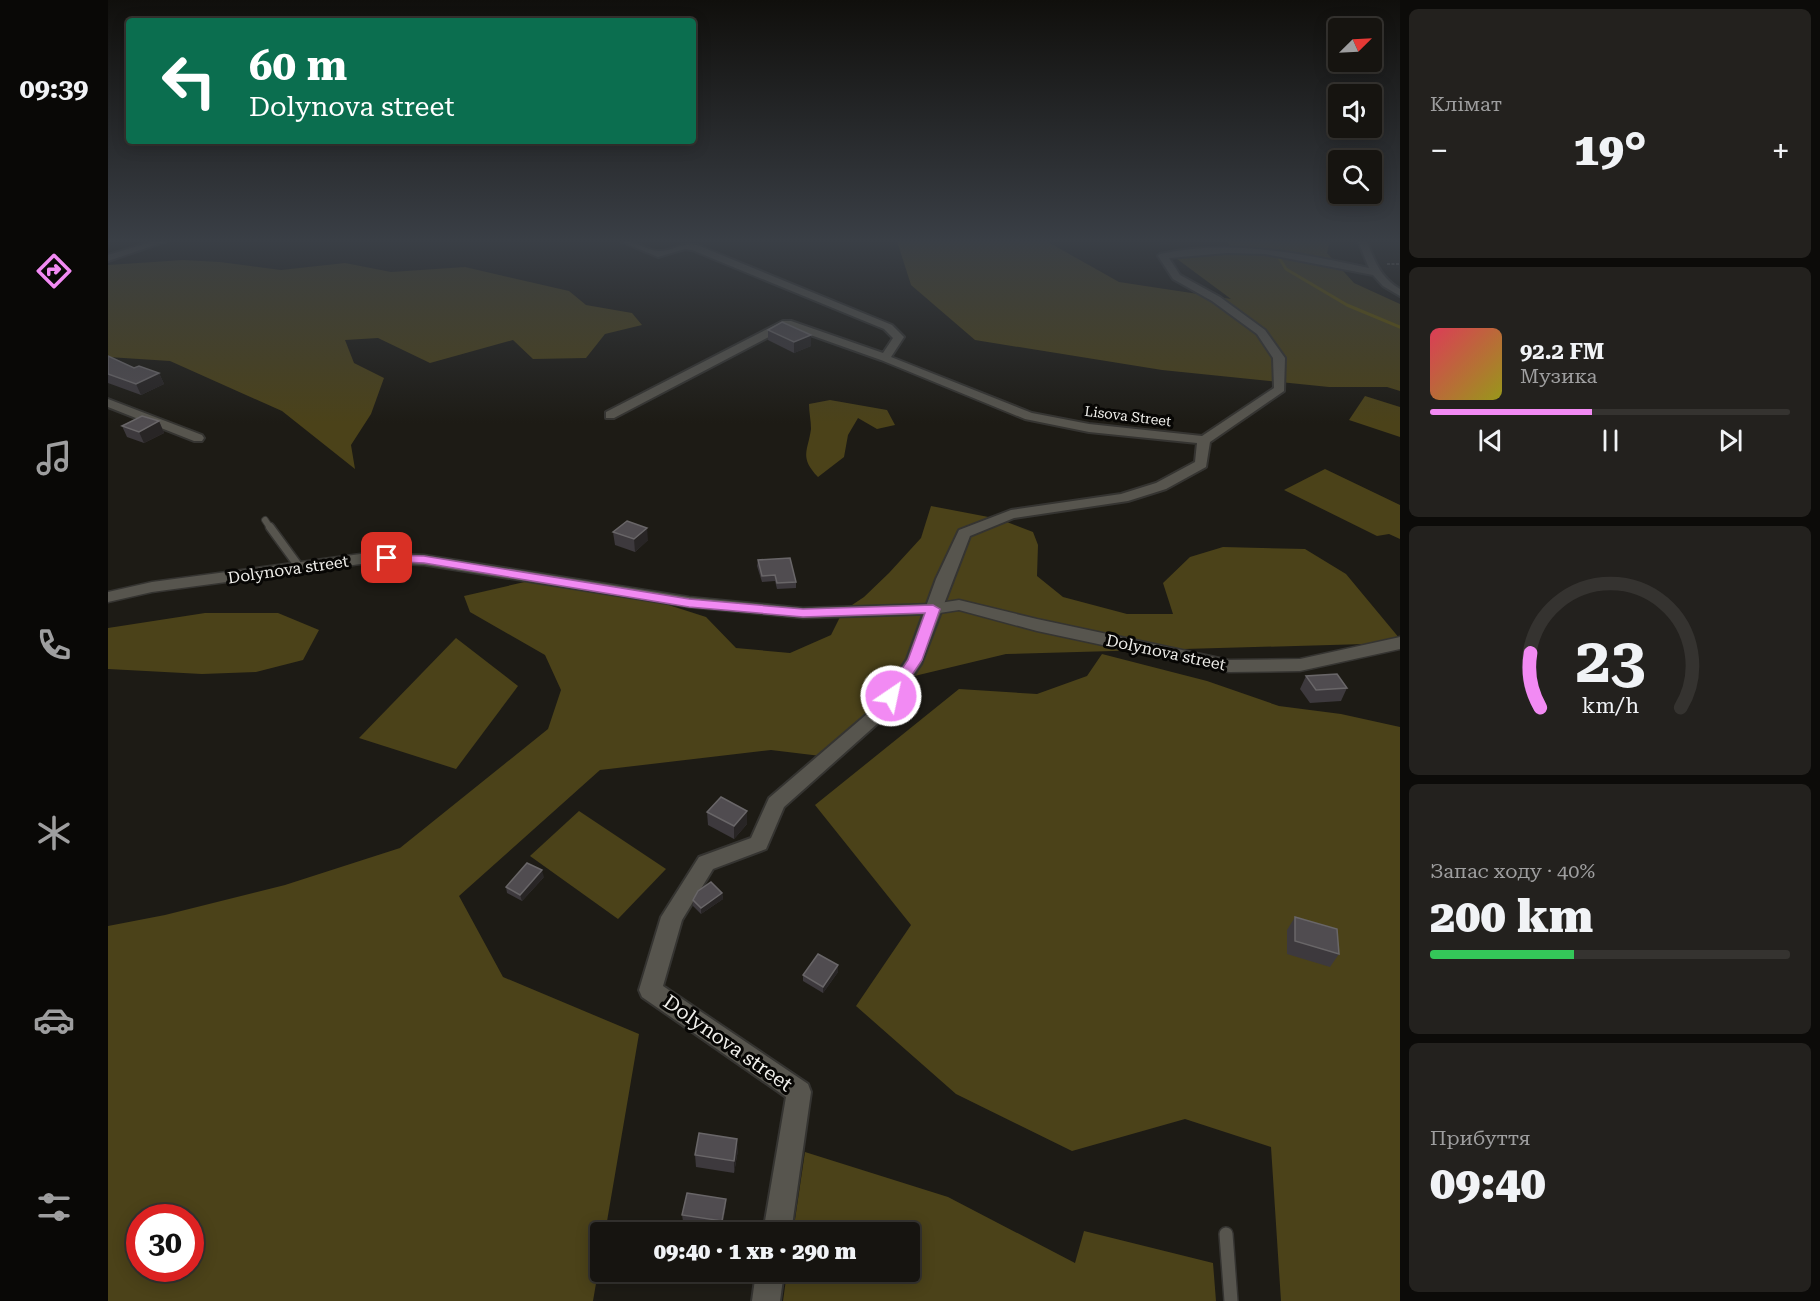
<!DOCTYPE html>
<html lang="uk">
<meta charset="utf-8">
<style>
:root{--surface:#161410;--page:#23211e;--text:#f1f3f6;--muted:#9e9e9f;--line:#353330;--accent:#f28af3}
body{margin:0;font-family:"Roboto Serif",serif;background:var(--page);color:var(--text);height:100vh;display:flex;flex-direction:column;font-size:22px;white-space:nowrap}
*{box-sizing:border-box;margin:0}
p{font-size:20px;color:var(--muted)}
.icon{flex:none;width:33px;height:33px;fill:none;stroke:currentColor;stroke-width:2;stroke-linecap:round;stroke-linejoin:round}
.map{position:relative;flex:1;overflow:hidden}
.drawer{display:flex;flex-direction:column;gap:9px;padding:9px;background:#0c0b09;width:420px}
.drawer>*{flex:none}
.guide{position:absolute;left:18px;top:18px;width:570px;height:126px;border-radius:6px;box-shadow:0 3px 15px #0003,0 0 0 2px var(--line);background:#0b6e4f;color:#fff;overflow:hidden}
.needle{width:39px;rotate:66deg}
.buttons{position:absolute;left:1220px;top:18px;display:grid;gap:12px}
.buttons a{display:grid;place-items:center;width:54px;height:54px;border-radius:6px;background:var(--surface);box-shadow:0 3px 15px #0003,0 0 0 2px var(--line);font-size:30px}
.speed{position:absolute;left:18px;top:1204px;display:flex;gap:12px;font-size:30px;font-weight:700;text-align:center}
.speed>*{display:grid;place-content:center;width:78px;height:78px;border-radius:50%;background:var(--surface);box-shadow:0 3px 15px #0003,0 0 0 2px var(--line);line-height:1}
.speed .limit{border:9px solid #d22;background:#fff;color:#111}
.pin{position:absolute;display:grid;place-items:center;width:51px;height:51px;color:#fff;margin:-26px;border-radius:12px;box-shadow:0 3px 9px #0006}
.me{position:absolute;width:66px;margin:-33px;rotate:34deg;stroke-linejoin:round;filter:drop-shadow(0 0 4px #0008)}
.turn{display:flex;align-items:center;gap:21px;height:126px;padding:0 24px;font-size:27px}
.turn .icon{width:78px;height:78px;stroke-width:2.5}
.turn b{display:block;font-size:42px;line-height:51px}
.big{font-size:45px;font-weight:800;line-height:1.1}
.drawer .widget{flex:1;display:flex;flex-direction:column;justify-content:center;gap:9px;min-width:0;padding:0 21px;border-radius:9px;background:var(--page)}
.drawer .dial{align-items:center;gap:0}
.dial svg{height:156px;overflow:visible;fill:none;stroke:var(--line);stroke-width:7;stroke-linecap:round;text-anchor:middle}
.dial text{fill:var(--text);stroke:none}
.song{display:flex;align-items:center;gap:18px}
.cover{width:72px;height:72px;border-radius:9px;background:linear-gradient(135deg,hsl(350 70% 55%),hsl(60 70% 35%))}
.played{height:6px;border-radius:3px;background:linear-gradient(90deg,var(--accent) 45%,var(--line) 45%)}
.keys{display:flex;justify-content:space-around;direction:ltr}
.heat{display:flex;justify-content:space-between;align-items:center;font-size:33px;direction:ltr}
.charge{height:9px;border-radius:4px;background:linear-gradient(90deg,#34c759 40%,var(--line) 0)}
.trip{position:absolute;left:482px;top:1222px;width:330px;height:60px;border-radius:6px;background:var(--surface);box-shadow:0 3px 15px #0003,0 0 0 2px var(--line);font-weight:800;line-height:60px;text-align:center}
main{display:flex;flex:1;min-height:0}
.tab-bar{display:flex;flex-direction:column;width:108px;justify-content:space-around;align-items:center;background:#090806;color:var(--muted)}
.tab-bar .icon{width:42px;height:42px}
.tab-bar .selected{color:var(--accent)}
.tab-bar b{font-size:27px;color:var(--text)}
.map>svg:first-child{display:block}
.green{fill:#4b4219;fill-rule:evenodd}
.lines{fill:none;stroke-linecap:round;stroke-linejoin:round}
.stream{stroke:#6a5b01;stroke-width:3}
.service-far2-casing{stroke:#353431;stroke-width:8}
.service-far1-casing{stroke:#353431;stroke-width:11}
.service-casing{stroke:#353431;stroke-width:16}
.minor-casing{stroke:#353431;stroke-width:4}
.tertiary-casing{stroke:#353431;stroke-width:3}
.path{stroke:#7d7b76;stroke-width:1.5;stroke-dasharray:3 1.5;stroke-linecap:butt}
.service-far2{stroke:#57554e;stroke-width:6}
.service-far1{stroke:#57554e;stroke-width:8}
.service{stroke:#57554e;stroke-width:13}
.minor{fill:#57554e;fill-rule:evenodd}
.tertiary{fill:#57554e;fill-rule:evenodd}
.wall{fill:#3d393d}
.shaded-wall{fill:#282525}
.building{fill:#504c50;stroke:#696668;stroke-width:1.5}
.route{fill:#f28af3;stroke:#9d5a9e;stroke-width:1.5}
.labels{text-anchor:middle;stroke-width:6;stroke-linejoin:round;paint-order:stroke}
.far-street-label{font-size:14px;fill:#efeeea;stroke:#070604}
.street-label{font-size:16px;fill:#efeeea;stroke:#070604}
.near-street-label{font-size:20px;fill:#efeeea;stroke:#070604}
</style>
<main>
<nav class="tab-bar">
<b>09:39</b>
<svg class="icon selected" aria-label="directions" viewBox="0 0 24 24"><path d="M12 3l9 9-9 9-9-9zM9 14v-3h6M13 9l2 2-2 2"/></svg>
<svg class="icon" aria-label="music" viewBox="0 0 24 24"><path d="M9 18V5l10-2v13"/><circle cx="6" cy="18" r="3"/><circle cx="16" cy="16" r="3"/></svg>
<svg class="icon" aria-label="phone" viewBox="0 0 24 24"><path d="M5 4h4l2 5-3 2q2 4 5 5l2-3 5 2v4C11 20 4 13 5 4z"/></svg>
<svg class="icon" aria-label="climate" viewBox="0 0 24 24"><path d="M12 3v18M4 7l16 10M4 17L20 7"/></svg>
<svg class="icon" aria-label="car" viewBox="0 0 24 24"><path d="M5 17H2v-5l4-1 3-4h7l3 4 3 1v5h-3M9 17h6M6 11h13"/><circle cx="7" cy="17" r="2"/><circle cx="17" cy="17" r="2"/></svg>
<svg class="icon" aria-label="filters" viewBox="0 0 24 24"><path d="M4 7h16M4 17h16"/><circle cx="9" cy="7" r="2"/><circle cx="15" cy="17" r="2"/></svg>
</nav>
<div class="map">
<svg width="1292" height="1301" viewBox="0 0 1292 1301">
<rect width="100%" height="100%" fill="#1d1b15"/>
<!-- green -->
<g class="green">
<polygon points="789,241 947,241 940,242 1011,282 1123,299 1065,256 1121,246 1120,241 1222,241 1219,253 1246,283 1292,304 1292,391 1279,387 1221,387 1054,370 867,340 803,285"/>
<polygon points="75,260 112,262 173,270 237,263 283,272 357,267 461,291 478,305 524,313 534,325 497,334 478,358 425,359 405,340 322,363 270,338 237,340 246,363 276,378 263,414 243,445 247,469 174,411 62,361 0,357 0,265"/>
<polygon points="1257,396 1292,407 1292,437 1241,420"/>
<path d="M722,400L779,410L787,425L769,429L750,418L740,435L736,457L710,477C691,457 700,451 703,429C703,421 701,412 701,404Z"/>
<polygon points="1217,469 1292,505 1292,539 1281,534 1269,536 1176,490"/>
<path d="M823,506L891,519L925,532L930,545L929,576L955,597L1019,614H1065L1055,583L1082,557L1115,547L1197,549L1238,574L1292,639V643L898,654L794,679L721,757L663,750L492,770L351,896L395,977L531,1034L497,1233H492V1260L485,1301H0V926L57,915L177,885L292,848L440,729L453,690L437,655L362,612L356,596L434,578L517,591L598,617L628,648L682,653L723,635L735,611L756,597L781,573L813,538ZM32,1218H82V1269H32Z"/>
<polygon points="97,613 170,613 211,630 195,660 148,672 94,674 0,669 0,628"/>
<polygon points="348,638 410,686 348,769 251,738"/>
<polygon points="994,654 1099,681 1171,706 1233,714 1292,727 1292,1301 1173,1301 1163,1147 1077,1119 964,1151 848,1094 748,1006 803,925 707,805 851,689 929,694 979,676"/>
<polygon points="471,811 558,869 510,919 422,856"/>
<polygon points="697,1152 840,1197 967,1263 976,1231 1105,1263 1108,1301 675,1301 679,1272 801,1272 801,1233 685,1233"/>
</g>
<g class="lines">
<!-- stream -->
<polyline class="stream" points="1170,256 1178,269 1239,305 1292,327"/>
<!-- service-far2 casing -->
<g class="service-far2-casing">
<polyline id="service-far2" points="157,520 163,529"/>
</g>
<!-- service-far1 casing -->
<g class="service-far1-casing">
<polyline id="service-far1" points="162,527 192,568"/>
</g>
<!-- service casing -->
<g class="service-casing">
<polyline id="service" points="1118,1234 1123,1301"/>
</g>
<!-- minor casing -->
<g class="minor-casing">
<g id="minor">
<polygon points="46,241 59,241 0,261 0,255"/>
<path d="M512,241C528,240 537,250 550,251C564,252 573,242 589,245L784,325L796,337L783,357L924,413L981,424L1094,436L1166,388L1165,358L1149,334L1104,301L1065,279L1050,256L1052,254C1122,239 1192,253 1261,268L1250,241H1259C1266,261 1273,278 1292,289V296L1275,286L1265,275L1157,254L1119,253L1061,258L1072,275L1112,297L1157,330L1177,358L1176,391L1102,442L1098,467L1058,489L1020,501L906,518L862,536L813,664L778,716L676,807L658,849L605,869L574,920L555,986L700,1084L703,1092L683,1233H655L678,1097L534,997L531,990L553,917L591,857L643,838L661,798L766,708L799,659L828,579L851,530L903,510L1013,494L1048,483L1087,462L1089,443L981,432L917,419L773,360L680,327L506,418H498V412L675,321H683L775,353L785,338L776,329L584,250L577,249L550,257Z"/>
<polygon points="0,399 94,435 96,438 94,441 86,441 0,407"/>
<polygon points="648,1272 676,1272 672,1301 644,1301"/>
</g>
</g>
<!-- tertiary casing -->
<g class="tertiary-casing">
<polygon id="tertiary" points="260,553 316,555 581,597 695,608 825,604 851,600 929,619 1121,660 1192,659 1292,637 1292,649 1192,671 1121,672 929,631 851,610 825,614 695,618 581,607 316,565 260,563 44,592 0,602 0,592 44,582"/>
</g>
<!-- path -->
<polyline class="path" points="1279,264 1292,264"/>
<!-- service-far2 -->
<use href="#service-far2" class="service-far2"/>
<!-- service-far1 -->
<use href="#service-far1" class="service-far1"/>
<!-- service -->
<use href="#service" class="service"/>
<!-- minor -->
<use href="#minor" class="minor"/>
<!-- tertiary -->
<use href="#tertiary" class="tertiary"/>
</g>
<!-- wall -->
<g class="wall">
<polygon points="660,330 703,346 686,353 660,340"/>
<polygon points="0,356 26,368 51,373 56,384 33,395 0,383"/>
<polygon points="51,421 56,433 36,443 19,437 14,426"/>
<polygon points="505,532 540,540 527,552 507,545"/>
<polygon points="650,560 688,582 688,588 669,589 667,581 654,582 649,566"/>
<polygon points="1198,676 1239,688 1233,701 1202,703 1192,689"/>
<polygon points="639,811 639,824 626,839 600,825 599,812"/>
<polygon points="436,877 414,901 399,893 398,887"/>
<polygon points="614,893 615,899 593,914 585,906 585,900"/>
<polygon points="1187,917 1231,954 1222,967 1179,954 1179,930"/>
<polygon points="730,972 715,993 695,981 695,975"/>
<polygon points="630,1150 626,1173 588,1167 587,1155"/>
<polygon points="618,1199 618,1205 614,1227 575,1221 574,1215"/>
</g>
<!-- shaded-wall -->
<g class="shaded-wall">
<polygon points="1053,241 1084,241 1052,244"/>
<polygon points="703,335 703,346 686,353 686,342"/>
<polygon points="51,373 56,384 33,395 28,384"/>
<polygon points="51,421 56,433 36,443 31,432"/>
<polygon points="539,528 540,540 527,552 526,539"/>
<polygon points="639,811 639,824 626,839 626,826"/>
<polygon points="434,870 436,877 414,901 412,895"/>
<polygon points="614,893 615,899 593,914 593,908"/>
<polygon points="730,965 730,972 715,993 715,987"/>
<polygon points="629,1139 630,1150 626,1173 626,1161"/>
<polygon points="618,1199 618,1205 614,1227 614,1221"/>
</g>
<!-- building -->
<g class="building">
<polygon points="674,322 703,335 686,342 660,330"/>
<polygon points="0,356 26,368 31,366 51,373 28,384 0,374"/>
<polygon points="34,416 51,421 31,432 14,426"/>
<polygon points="519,521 539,528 526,539 505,532"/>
<polygon points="682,558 688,582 669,583 667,575 654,576 650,560"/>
<polygon points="1229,674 1239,688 1208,690 1198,676"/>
<polygon points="613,797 639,811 626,826 599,812"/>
<polygon points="419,863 434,870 412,895 398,887"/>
<polygon points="603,882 614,893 593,908 585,900 590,891"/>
<polygon points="1187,917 1229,929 1231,954 1187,941"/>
<polygon points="710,954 730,965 715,987 695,975"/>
<polygon points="591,1133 629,1139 626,1161 587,1155"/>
<polygon points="579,1193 618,1199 614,1221 574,1215"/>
</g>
<!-- sky -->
<linearGradient id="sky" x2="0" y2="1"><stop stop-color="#100f0c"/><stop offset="0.57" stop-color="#3a3f46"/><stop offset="1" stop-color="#3a3f46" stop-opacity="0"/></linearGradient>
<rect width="1292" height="423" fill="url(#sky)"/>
<!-- route -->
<polygon class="route" points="279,555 316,556 581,599 695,609 825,605 832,609 814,660 788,699 783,700 776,696 800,660 817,613 695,617 581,607 316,563 274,561 274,556"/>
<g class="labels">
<!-- far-street labels -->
<g class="far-street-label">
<text transform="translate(1020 416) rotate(7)" y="5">Lisova Street</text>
</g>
<!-- street labels -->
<g class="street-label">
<text transform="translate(180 569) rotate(-8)" y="6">Dolynova street</text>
<text transform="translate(1058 652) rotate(12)" y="6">Dolynova street</text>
</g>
<!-- near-street labels -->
<g class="near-street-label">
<text transform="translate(620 1043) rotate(35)" y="7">Dolynova street</text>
</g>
</g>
</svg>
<div class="buttons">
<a><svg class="needle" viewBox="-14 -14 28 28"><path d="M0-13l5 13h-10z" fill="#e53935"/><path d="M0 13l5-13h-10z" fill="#9e9e9f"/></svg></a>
<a><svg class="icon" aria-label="sound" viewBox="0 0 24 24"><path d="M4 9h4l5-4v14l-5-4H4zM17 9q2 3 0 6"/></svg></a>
<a><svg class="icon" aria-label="search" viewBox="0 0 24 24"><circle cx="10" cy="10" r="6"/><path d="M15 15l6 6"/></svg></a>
</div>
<div class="speed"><div class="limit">30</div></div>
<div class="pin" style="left:279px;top:558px;background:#d93025"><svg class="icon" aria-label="arrive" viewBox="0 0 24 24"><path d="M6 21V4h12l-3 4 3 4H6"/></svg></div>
<svg class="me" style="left:783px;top:696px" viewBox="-20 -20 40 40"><circle r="17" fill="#f28af3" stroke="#fff" stroke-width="3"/><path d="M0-11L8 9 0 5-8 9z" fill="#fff"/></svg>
<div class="trip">09:40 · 1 хв · 290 m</div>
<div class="guide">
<div class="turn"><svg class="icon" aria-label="left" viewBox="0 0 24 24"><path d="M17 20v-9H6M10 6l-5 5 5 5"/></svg><div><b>60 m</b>Dolynova street</div></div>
</div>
</div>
<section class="drawer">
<div class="widget"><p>Клімат</p>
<div class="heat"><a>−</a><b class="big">19°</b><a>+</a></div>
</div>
<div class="widget">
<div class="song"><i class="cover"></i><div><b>92.2 FM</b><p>Музика</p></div></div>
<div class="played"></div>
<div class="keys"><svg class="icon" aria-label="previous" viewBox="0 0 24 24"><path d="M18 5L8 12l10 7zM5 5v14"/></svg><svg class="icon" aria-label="pause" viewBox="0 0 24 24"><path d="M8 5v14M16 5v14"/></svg><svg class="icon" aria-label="next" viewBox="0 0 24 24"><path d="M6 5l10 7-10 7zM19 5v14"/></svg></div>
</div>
<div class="widget dial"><svg viewBox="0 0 100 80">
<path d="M14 69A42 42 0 1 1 86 69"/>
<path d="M14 69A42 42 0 0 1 9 41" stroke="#f28af3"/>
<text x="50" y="56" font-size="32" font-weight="700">23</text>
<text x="50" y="72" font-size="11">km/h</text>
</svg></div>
<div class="widget"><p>Запас ходу · 40%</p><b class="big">200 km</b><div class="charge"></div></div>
<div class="widget"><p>Прибуття</p><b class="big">09:40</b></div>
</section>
</main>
